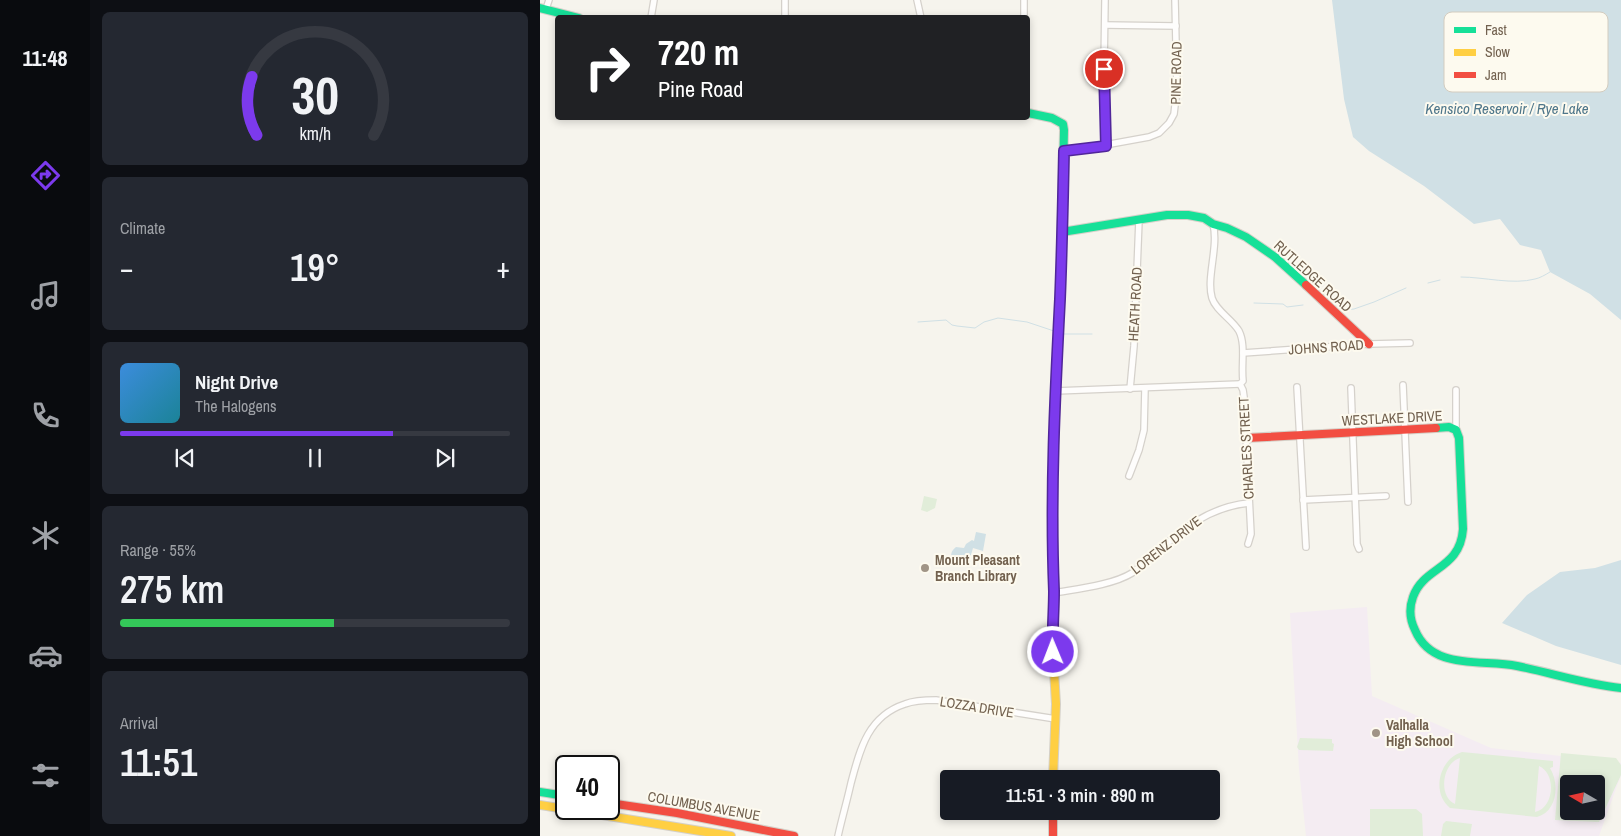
<!DOCTYPE html>
<meta charset="utf-8">
<style>
:root{--surface:#171b24;--page:#242831;--text:#f1f3f6;--muted:#9ea1a6;--line:#363941;--accent:#7c3aed}
body{margin:0;font-family:"Archivo Narrow",sans-serif;background:var(--page);color:var(--text);height:100vh;display:flex;flex-direction:column;font-size:19px;white-space:nowrap}
*{box-sizing:border-box;margin:0}
p{font-size:16px;color:var(--muted)}
.icon{flex:none;width:28px;height:28px;fill:none;stroke:currentColor;stroke-width:2;stroke-linecap:round;stroke-linejoin:round}
.map{position:relative;flex:1;overflow:hidden}
.panel{display:flex;flex-direction:column;gap:12px;padding:12px;background:#0d0f14;width:450px}
.panel>*{flex:none}
.hud{position:absolute;left:15px;top:15px;width:475px;height:105px;border-radius:5px;box-shadow:0 2px 8px #0003;background:#202124;color:#fff;overflow:hidden}
.needle{width:32px;rotate:279deg}
.controls{position:absolute;left:1020px;top:775px;display:grid;gap:10px}
.controls a{display:grid;place-items:center;width:45px;height:45px;border-radius:5px;background:var(--surface);box-shadow:0 2px 8px #0003;font-size:25px}
.speed{position:absolute;left:15px;top:755px;display:flex;gap:10px;font-size:25px;font-weight:700;text-align:center}
.speed>*{display:grid;place-content:center;width:65px;height:65px;border-radius:50%;background:var(--surface);box-shadow:0 2px 8px #0003;line-height:1}
.speed .limit{border:2px solid #111;border-radius:8px;background:#fff;color:#111}
.pin{position:absolute;display:grid;place-items:center;width:42px;height:42px;color:#fff;margin:-21px;border:2px solid #fff;border-radius:50%;box-shadow:0 1px 5px #0007}
.me{position:absolute;width:55px;margin:-28px;rotate:359deg;stroke-linejoin:round;filter:drop-shadow(0 0 4px #0008)}
.turn{display:flex;align-items:center;gap:18px;height:105px;padding:0 20px;font-size:22px}
.turn .icon{width:65px;height:65px;stroke-width:2.5}
.turn b{display:block;font-size:35px;line-height:42px}
.big{font-size:38px;font-weight:600;line-height:1.1}
.panel .tile{flex:1;display:flex;flex-direction:column;justify-content:center;gap:8px;min-width:0;padding:0 18px;border-radius:8px;background:var(--page)}
.panel .dial{align-items:center;gap:0}
.dial svg{height:130px;overflow:visible;fill:none;stroke:var(--line);stroke-width:7;stroke-linecap:round;text-anchor:middle}
.dial text{fill:var(--text);stroke:none}
.song{display:flex;align-items:center;gap:15px}
.cover{width:60px;height:60px;border-radius:8px;background:linear-gradient(135deg,hsl(210 70% 55%),hsl(190 70% 35%))}
.played{height:5px;border-radius:2px;background:linear-gradient(90deg,var(--accent) 70%,var(--line) 70%)}
.keys{display:flex;justify-content:space-around;direction:ltr}
.heat{display:flex;justify-content:space-between;align-items:center;font-size:28px;direction:ltr}
.charge{height:8px;border-radius:4px;background:linear-gradient(90deg,#34c759 55%,var(--line) 0)}
.trip{position:absolute;left:400px;top:770px;width:280px;height:50px;border-radius:5px;background:var(--surface);box-shadow:0 2px 8px #0003;font-weight:600;line-height:50px;text-align:center}
main{display:flex;flex:1;min-height:0}
.tabs{display:flex;flex-direction:column;width:90px;justify-content:space-around;align-items:center;background:#090b0e;color:var(--muted)}
.tabs .icon{width:35px;height:35px}
.tabs .selected{color:var(--accent)}
.tabs b{font-size:22px;color:var(--text)}
.map>svg:first-child{display:block}
.education{fill:#f4ecf2;fill-rule:evenodd}
.green{fill:#e1edd9;fill-rule:evenodd}
.water{fill:#d0e0e5}
.lines{fill:none;stroke-linecap:round;stroke-linejoin:round}
.stream{stroke:#d0e0e5;stroke-width:1}
.street-casing{stroke:#d5d1cb;stroke-width:8}
.fast-casing{stroke:#d4d0c8;stroke-width:10}
.slow-casing{stroke:#d4d0c8;stroke-width:10}
.jam-casing{stroke:#d4d0c8;stroke-width:10}
.street{stroke:#fefdfc;stroke-width:5.5}
.fast{stroke:#16e098;stroke-width:8}
.slow{stroke:#ffcf43;stroke-width:8}
.jam{stroke:#f24e42;stroke-width:8}
.route-casing{stroke:#51269a;stroke-width:12}
.route{stroke:#7c3aed;stroke-width:9}
.poi-dot{fill:#a09486;stroke:#fdfaef;stroke-width:2}
.labels{text-anchor:middle;stroke-width:4;stroke-linejoin:round;paint-order:stroke}
.street-label{font-size:14px;fill:#72614f;stroke:#fdfaef}
.poi-label{font-size:14px;font-weight:bold;fill:#72614f;stroke:#fdfaef;text-anchor:start}
.water-label{font-size:15px;font-style:italic;fill:#4e768a;stroke:#fdfaef}
.key{fill:#fdfaef;stroke:#d3ccbf;stroke-width:1}
.key-label{font-size:14px;fill:#72614f}
</style>
<main>
<nav class="tabs">
<b>11:48</b>
<svg class="icon selected" aria-label="directions" viewBox="0 0 24 24"><path d="M12 3l9 9-9 9-9-9zM9 14v-3h6M13 9l2 2-2 2"/></svg>
<svg class="icon" aria-label="music" viewBox="0 0 24 24"><path d="M9 18V5l10-2v13"/><circle cx="6" cy="18" r="3"/><circle cx="16" cy="16" r="3"/></svg>
<svg class="icon" aria-label="phone" viewBox="0 0 24 24"><path d="M5 4h4l2 5-3 2q2 4 5 5l2-3 5 2v4C11 20 4 13 5 4z"/></svg>
<svg class="icon" aria-label="climate" viewBox="0 0 24 24"><path d="M12 3v18M4 7l16 10M4 17L20 7"/></svg>
<svg class="icon" aria-label="car" viewBox="0 0 24 24"><path d="M5 17H2v-5l4-1 3-4h7l3 4 3 1v5h-3M9 17h6M6 11h13"/><circle cx="7" cy="17" r="2"/><circle cx="17" cy="17" r="2"/></svg>
<svg class="icon" aria-label="filters" viewBox="0 0 24 24"><path d="M4 7h16M4 17h16"/><circle cx="9" cy="7" r="2"/><circle cx="15" cy="17" r="2"/></svg>
</nav>
<section class="panel">
<div class="tile dial"><svg viewBox="0 0 100 80">
<path d="M14 69A42 42 0 1 1 86 69"/>
<path d="M14 69A42 42 0 0 1 11 33" stroke="#7c3aed"/>
<text x="50" y="56" font-size="32" font-weight="700">30</text>
<text x="50" y="72" font-size="11">km/h</text>
</svg></div>
<div class="tile"><p>Climate</p>
<div class="heat"><a>−</a><b class="big">19°</b><a>+</a></div>
</div>
<div class="tile">
<div class="song"><i class="cover"></i><div><b>Night Drive</b><p>The Halogens</p></div></div>
<div class="played"></div>
<div class="keys"><svg class="icon" aria-label="previous" viewBox="0 0 24 24"><path d="M18 5L8 12l10 7zM5 5v14"/></svg><svg class="icon" aria-label="pause" viewBox="0 0 24 24"><path d="M8 5v14M16 5v14"/></svg><svg class="icon" aria-label="next" viewBox="0 0 24 24"><path d="M6 5l10 7-10 7zM19 5v14"/></svg></div>
</div>
<div class="tile"><p>Range · 55%</p><b class="big">275 km</b><div class="charge"></div></div>
<div class="tile"><p>Arrival</p><b class="big">11:51</b></div>
</section>
<div class="map">
<svg width="1081" height="836" viewBox="0 0 1081 836">
<rect width="100%" height="100%" fill="#f6f4ed"/>
<!-- education -->
<path class="education" d="M827,607L832,696L951,748L1081,763V775L1059,836H766L759,769L750,613ZM1029,784H1056V811H1029Z"/>
<!-- green -->
<g class="green">
<polygon points="384,496 397,499 395,508 387,512 381,510"/>
<polygon points="760,738 792,739 792,743 794,744 793,751 759,750 757,747"/>
<path d="M922,752L1013,761V767L1010,768C1020,784 1017,812 997,817L910,808C891,793 899,759 922,752ZM920,758L915,804C898,797 902,763 920,758ZM999,766C1017,774 1014,808 995,812Z"/>
<path d="M1021,753L1076,758L1081,765V775L1059,822L1015,820ZM1029,784H1056V811H1029Z"/>
<polygon points="830,809 876,809 882,814 883,836 830,836"/>
<polygon points="906,821 932,824 930,836 901,836 903,824"/>
</g>
<!-- water -->
<g class="water">
<polygon points="792,0 1081,0 1081,320 1050,294 1010,272 1001,250 980,245 960,219 934,224 884,186 829,151 813,137 804,99"/>
<path d="M436,532L446,534L443,551L433,548L431,555L425,559H412C410,554 412,550 416,547L424,548L426,544L432,540L434,541Z"/>
<polygon points="1081,560 1081,665 1016,646 962,623 987,595 1020,572 1055,568"/>
</g>
<g class="lines">
<!-- stream -->
<g class="stream">
<path d="M921,277C944,277 973,285 995,279C1000,278 1005,275 1010,272"/>
<polyline points="888,283 900,280"/>
<polyline points="714,303 743,304 747,307 763,305"/>
<polyline points="804,310 814,309 834,302 866,288"/>
<polyline points="378,322 406,320 412,325 417,326 435,328 444,322 458,318 487,322 514,331"/>
<polyline points="522,334 552,334"/>
</g>
<!-- street casing -->
<g class="street-casing">
<g id="street">
<polyline points="377,0 381,18"/>
<polyline points="484,0 484,18"/>
<polyline points="565,0 564,69 565,145"/>
<polyline points="6,9 9,0"/>
<polyline points="111,18 114,0"/>
<polyline points="245,18 245,0"/>
<polyline points="565,25 636,26"/>
<polyline points="524,151 565,145 609,137 619,133 629,123 634,114 637,88 635,0"/>
<path d="M673,224C679,246 666,278 672,298C676,311 692,319 699,331C706,345 701,365 703,381L700,384L703,390L704,397L711,534L708,544"/>
<polyline points="703,353 829,344 870,343"/>
<polyline points="863,385 868,502"/>
<polyline points="757,387 766,547"/>
<polyline points="811,388 817,544 819,549"/>
<polyline points="590,389 594,346 599,220"/>
<polyline points="916,390 916,430"/>
<polyline points="515,391 700,384"/>
<polyline points="589,476 599,450 604,430 605,388"/>
<polyline points="763,500 846,496"/>
<path d="M514,593C536,589 573,585 592,573C600,567 608,559 615,553C645,528 669,507 709,503"/>
<path d="M298,836C302,818 307,801 311,783C320,749 328,716 365,704C375,700 386,700 396,700L516,719"/>
</g>
</g>
<!-- fast casing -->
<g class="fast-casing">
<g id="fast">
<polyline points="0,8 39,18"/>
<polyline points="488,113 512,118 523,124 524,130 520,300 514,443"/>
<polyline points="522,232 627,215 648,215 664,218 673,224 687,228 706,237 735,257 766,285"/>
<path d="M896,428L909,427L916,430L919,438L923,529C920,570 884,566 873,597C869,608 870,620 875,630C892,671 942,659 977,666C1012,673 1045,684 1081,688"/>
<polyline points="0,792 26,796"/>
</g>
</g>
<!-- slow casing -->
<g class="slow-casing">
<g id="slow">
<polyline points="513,779 516,704 513,654"/>
<polyline points="0,805 191,836"/>
</g>
</g>
<!-- jam casing -->
<g class="jam-casing">
<g id="jam">
<polyline points="766,285 829,344"/>
<polyline points="706,438 896,428"/>
<polyline points="513,654 512,634 514,593 512,537 514,443"/>
<polyline points="69,803 137,813 254,836"/>
<polyline points="513,811 513,836"/>
</g>
</g>
<!-- street -->
<use href="#street" class="street"/>
<!-- fast -->
<use href="#fast" class="fast"/>
<!-- slow -->
<use href="#slow" class="slow"/>
<!-- jam -->
<use href="#jam" class="jam"/>
</g>
<g class="lines">
<!-- route casing -->
<g class="route-casing">
<path id="route" d="M513,652C512,631 514,611 514,591C510,494 515,396 520,299C522,250 523,200 524,151L566,146L564,69"/>
</g>
<!-- route -->
<use href="#route" class="route"/>
</g>
<!-- markers -->
<g class="poi-dot">
<circle cx="385" cy="568" r="5"/>
<circle cx="836" cy="733" r="5"/>
</g>
<g class="labels">
<!-- street labels -->
<g class="street-label">
<text transform="translate(636 73) rotate(-89)" y="5">PINE ROAD</text>
<text transform="translate(773 276) rotate(42)" y="5">RUTLEDGE ROAD</text>
<text transform="translate(595 304) rotate(-87)" y="5">HEATH ROAD</text>
<text transform="translate(786 347) rotate(-4)" y="5">JOHNS ROAD</text>
<text transform="translate(852 418) rotate(-3)" y="5">WESTLAKE DRIVE</text>
<text transform="translate(706 448) rotate(-93)" y="5">CHARLES STREET</text>
<text transform="translate(626 545) rotate(-38)" y="5">LORENZ DRIVE</text>
<text transform="translate(437 707) rotate(9)" y="5">LOZZA DRIVE</text>
<text transform="translate(164 806) rotate(10)" y="5">COLUMBUS AVENUE</text>
</g>
<!-- poi labels -->
<g class="poi-label">
<text x="395" y="565">Mount Pleasant<tspan x="395" dy="16">Branch Library</tspan></text>
<text x="846" y="730">Valhalla<tspan x="846" dy="16">High School</tspan></text>
</g>
<!-- water labels -->
<g class="water-label">
<text x="967" y="114">Kensico Reservoir / Rye Lake</text>
</g>
</g>
<!-- legend -->
<rect x="904" y="12" width="164" height="80" rx="8" class="key"/>
<rect x="914" y="27" width="22" height="6" fill="#16e098"/>
<rect x="914" y="49" width="22" height="7" fill="#ffcf43"/>
<rect x="914" y="72" width="22" height="6" fill="#f24e42"/>
<g class="key-label">
<text x="945" y="35">Fast</text>
<text x="945" y="57">Slow</text>
<text x="945" y="80">Jam</text>
</g>
</svg>
<div class="controls">
<a><svg class="needle" viewBox="-14 -14 28 28"><path d="M0-13l5 13h-10z" fill="#e53935"/><path d="M0 13l5-13h-10z" fill="#9ea1a6"/></svg></a>
</div>
<div class="speed"><div class="limit">40</div></div>
<div class="pin" style="left:564px;top:69px;background:#d93025"><svg class="icon" aria-label="arrive" viewBox="0 0 24 24"><path d="M6 21V4h12l-3 4 3 4H6"/></svg></div>
<svg class="me" style="left:513px;top:652px" viewBox="-20 -20 40 40"><circle r="17" fill="#7c3aed" stroke="#fff" stroke-width="3"/><path d="M0-11L8 9 0 5-8 9z" fill="#fff"/></svg>
<div class="trip">11:51 · 3 min · 890 m</div>
<div class="hud">
<div class="turn"><svg class="icon" aria-label="right" viewBox="0 0 24 24"><path d="M7 20v-9h11M14 6l5 5-5 5"/></svg><div><b>720 m</b>Pine Road</div></div>
</div>
</div>
</main>
